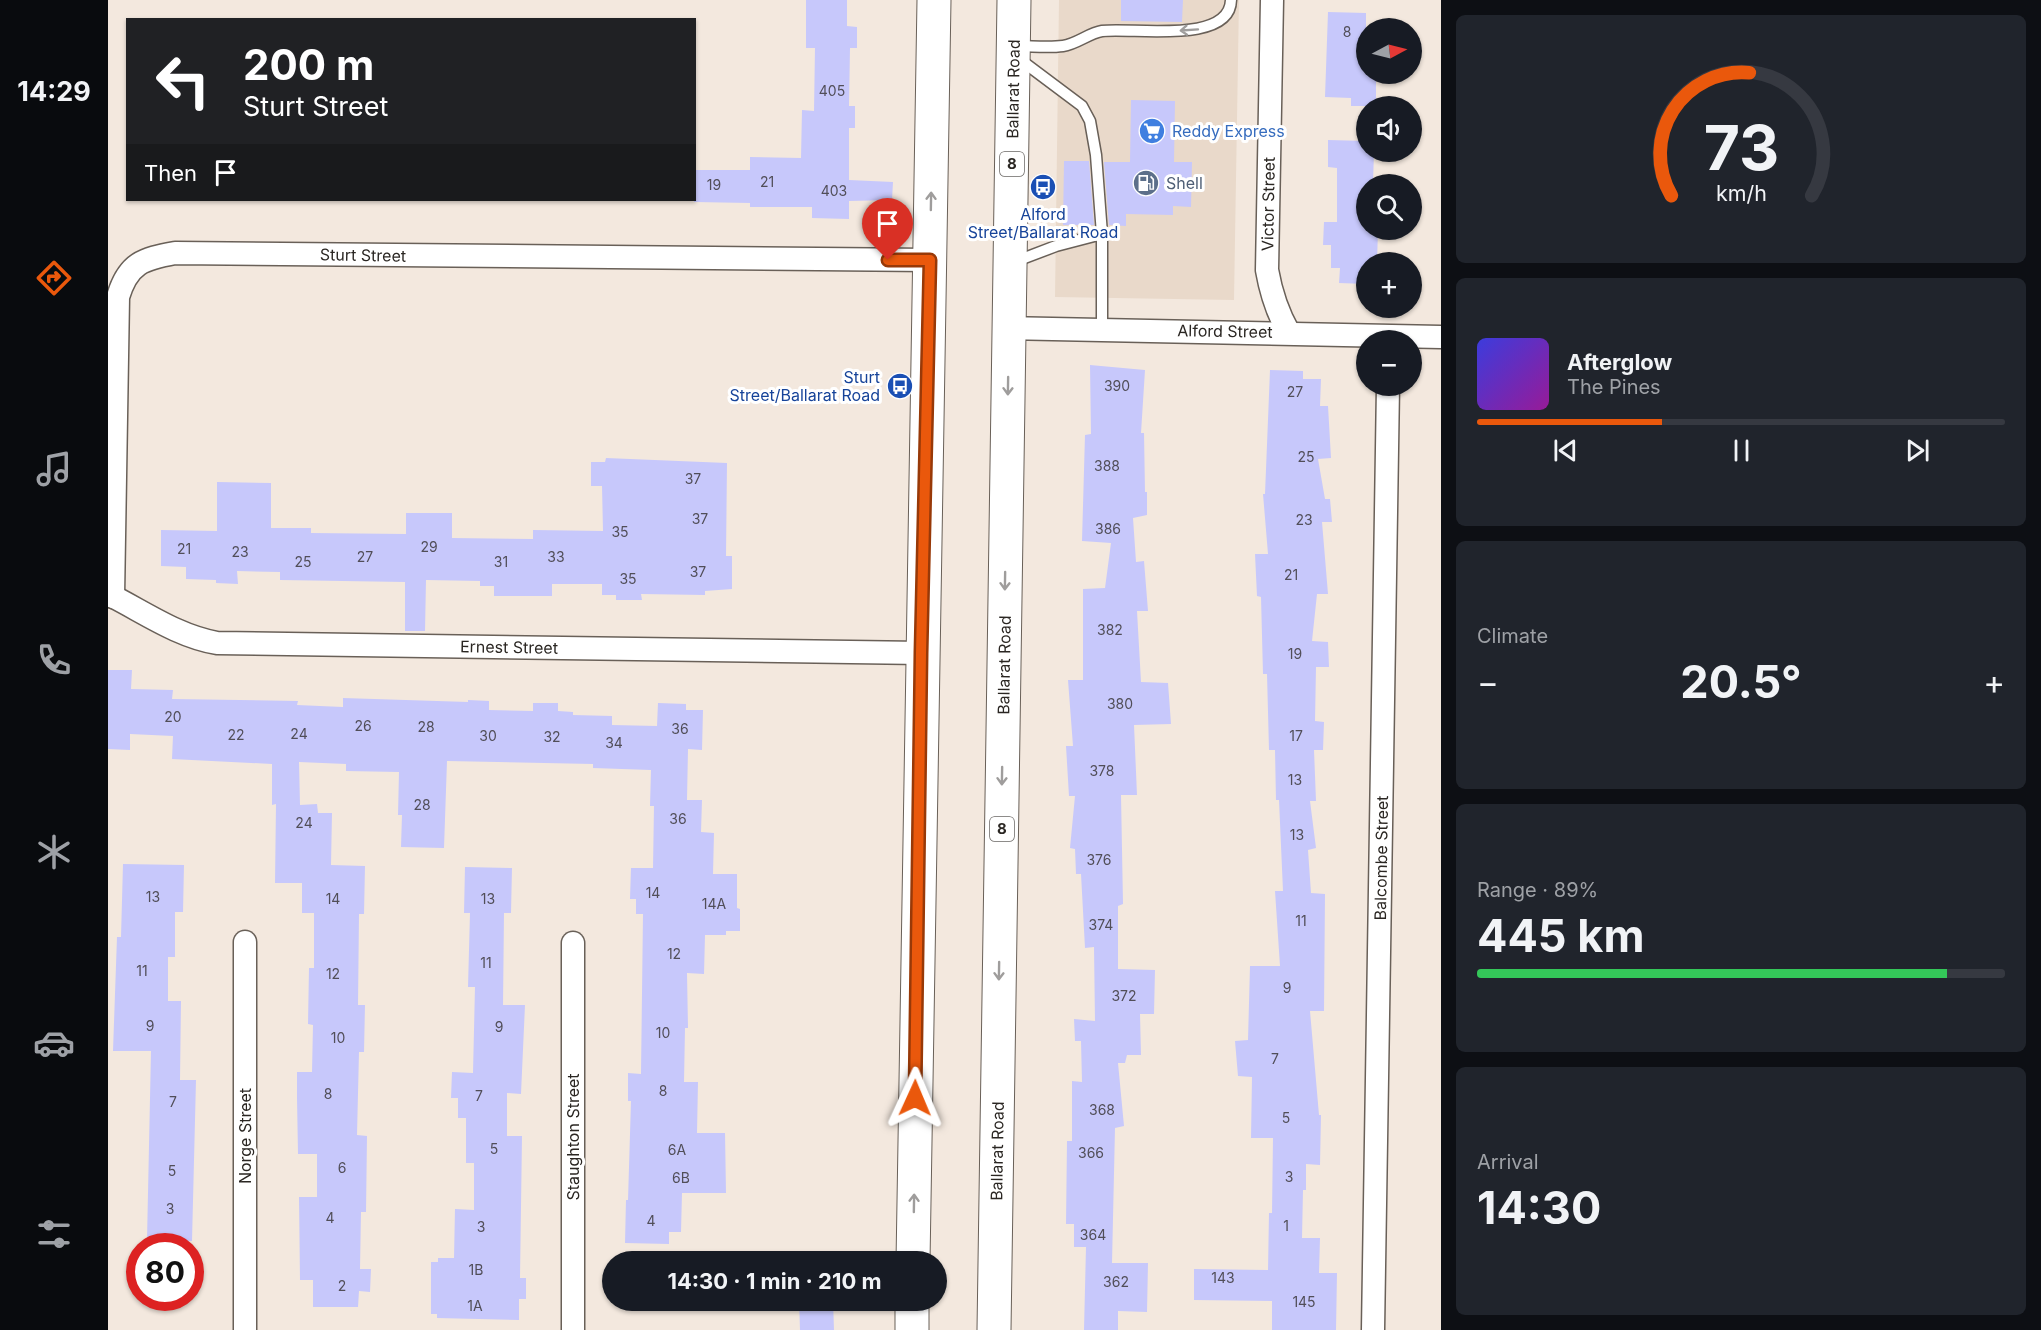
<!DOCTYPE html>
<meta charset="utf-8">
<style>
:root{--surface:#171b24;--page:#20242c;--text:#f1f3f6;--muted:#9ea1a6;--line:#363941;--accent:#ea580c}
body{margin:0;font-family:Inter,sans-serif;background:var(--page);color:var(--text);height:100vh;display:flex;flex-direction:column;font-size:22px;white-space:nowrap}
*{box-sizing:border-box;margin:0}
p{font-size:20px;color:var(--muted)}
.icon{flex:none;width:33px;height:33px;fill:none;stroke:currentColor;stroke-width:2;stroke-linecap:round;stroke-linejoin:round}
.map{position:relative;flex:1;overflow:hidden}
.drawer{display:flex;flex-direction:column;gap:15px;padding:15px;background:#0d0f14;width:600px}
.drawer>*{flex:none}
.guide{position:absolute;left:18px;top:18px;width:570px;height:183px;border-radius:0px;box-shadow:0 2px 4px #0004;background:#202124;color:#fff;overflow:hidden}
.needle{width:39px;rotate:83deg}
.buttons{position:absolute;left:1248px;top:18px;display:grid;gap:12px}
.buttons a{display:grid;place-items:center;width:66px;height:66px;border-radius:50%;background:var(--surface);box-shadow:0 2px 4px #0004;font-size:30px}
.speed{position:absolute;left:18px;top:1233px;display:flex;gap:12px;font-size:30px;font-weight:700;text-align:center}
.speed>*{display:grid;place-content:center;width:78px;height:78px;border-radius:50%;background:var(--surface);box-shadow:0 2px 4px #0004;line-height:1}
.speed .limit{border:9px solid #d22;background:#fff;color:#111}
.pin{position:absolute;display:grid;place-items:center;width:51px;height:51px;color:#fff;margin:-62px -26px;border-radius:50% 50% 50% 0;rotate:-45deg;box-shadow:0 0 6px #0007}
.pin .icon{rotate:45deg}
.me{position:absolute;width:66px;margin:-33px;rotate:1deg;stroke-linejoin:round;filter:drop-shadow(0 0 4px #0008)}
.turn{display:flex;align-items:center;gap:21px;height:126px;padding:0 18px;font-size:27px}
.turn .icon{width:78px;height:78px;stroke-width:2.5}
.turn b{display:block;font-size:42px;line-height:51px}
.then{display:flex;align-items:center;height:57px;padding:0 18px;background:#0003;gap:12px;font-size:22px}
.big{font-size:45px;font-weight:700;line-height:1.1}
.drawer .tile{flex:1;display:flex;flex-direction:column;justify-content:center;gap:9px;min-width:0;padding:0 21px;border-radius:9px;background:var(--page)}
.drawer .dial{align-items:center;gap:0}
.dial svg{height:156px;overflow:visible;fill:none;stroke:var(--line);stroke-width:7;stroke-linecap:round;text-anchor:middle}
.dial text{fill:var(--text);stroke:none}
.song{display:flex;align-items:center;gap:18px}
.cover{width:72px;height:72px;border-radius:9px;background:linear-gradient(135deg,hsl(240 70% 55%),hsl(300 70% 35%))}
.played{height:6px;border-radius:3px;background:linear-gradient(90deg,var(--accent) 35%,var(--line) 35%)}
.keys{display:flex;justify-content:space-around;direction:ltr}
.heat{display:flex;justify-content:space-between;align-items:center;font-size:33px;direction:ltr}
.charge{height:9px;border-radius:4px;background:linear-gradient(90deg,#34c759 89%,var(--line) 0)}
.trip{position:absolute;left:494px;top:1251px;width:345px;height:60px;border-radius:30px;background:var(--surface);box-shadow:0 2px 4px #0004;font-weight:700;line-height:60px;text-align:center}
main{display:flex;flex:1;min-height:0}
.menu{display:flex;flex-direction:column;width:108px;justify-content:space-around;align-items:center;background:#090b0e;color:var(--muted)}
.menu .icon{width:42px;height:42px}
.menu .on{color:var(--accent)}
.menu b{font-size:27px;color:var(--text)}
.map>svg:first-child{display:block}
.built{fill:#e9d9ca}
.building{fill:#c7c8fb}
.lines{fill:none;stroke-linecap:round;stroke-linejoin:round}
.service-casing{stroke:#696058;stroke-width:13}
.minor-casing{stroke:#696058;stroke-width:25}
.trunk-casing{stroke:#696058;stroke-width:35}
.service{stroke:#fff;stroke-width:10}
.minor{stroke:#fff;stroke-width:22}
.trunk{stroke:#fff;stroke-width:33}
.oneway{stroke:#9f9d9c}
.route-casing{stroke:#983908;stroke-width:15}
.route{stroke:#ea580c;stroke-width:10}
.labels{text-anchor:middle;stroke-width:6;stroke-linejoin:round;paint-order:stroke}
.number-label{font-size:14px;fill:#514e58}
.shield{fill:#fff;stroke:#6a6764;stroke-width:1.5}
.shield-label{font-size:15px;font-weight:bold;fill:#2a2622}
.street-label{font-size:16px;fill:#2a2622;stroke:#fff}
.shop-label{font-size:16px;fill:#366cbe;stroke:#fff;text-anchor:start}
.service-label{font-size:16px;fill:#4e5e75;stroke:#fff;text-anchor:start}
.transit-label{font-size:16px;fill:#164399;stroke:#fff}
</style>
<main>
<nav class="menu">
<b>14:29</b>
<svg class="icon on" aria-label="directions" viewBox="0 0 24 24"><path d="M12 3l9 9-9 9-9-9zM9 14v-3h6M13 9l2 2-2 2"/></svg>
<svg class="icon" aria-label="music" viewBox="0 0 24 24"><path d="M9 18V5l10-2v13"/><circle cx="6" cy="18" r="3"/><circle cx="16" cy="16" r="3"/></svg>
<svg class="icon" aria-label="phone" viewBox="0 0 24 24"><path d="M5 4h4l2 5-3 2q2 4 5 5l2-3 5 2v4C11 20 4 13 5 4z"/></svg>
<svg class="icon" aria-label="climate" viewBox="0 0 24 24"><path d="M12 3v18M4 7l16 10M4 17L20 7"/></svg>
<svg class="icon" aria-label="car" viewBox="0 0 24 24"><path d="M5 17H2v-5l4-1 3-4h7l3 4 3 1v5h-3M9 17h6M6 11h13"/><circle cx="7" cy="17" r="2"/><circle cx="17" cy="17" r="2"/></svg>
<svg class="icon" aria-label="filters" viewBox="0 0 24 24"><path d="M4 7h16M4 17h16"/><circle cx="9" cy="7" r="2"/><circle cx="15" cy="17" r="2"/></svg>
</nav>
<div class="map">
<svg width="1333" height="1330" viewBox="0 0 1333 1330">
<rect width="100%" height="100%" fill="#f3e8de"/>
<!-- built -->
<polygon class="built" points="951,0 1131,0 1126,300 947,297"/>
<!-- building -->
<g class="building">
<polygon points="698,0 739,0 739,26 749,27 749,48 742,48 741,106 747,106 747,128 741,128 741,180 785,182 784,200 741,201 741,219 704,218 704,207 642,207 642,203 586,202 586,170 642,170 642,157 693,158 694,110 706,111 707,48 698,48"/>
<polygon points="1013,0 1075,0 1074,22 1013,21"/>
<polygon points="1220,12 1258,13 1258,75 1268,75 1268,106 1243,106 1243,98 1217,97"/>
<polygon points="1023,100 1067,101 1066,162 1084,162 1083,207 1065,206 1065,215 1018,214 1018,226 1001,225 996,162 1022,162"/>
<polygon points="1220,140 1258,141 1258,152 1266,152 1265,183 1258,183 1258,230 1270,230 1269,262 1258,262 1258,284 1231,283 1232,268 1223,268 1223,245 1215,245 1216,222 1229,222 1229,168 1220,167"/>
<polygon points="956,161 981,161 986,225 955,225"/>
<polygon points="982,365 1037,370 1033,433 1036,433 1037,492 1039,492 1039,515 1025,518 1028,562 1036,561 1040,611 1029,611 1033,682 1060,683 1063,724 1026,725 1029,795 1013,795 1015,904 1010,906 1010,969 1047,970 1046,1014 1032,1014 1033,1055 1019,1055 1017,1063 1010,1063 1016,1126 1007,1128 1004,1263 1040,1263 1039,1312 1010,1311 1010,1330 976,1330 978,1247 966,1247 966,1224 958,1224 959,1141 964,1141 964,1081 974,1082 973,1041 967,1041 966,1019 987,1021 986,947 977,948 973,874 968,874 967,849 962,848 967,796 961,796 958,746 965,746 960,680 975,680 975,589 997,588 1003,543 974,541 977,435 983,434"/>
<polygon points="1162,370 1195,371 1195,379 1213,379 1212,406 1220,406 1223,458 1210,459 1217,499 1222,499 1224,522 1214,522 1220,594 1209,594 1204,641 1220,642 1221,667 1208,667 1207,721 1216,722 1215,750 1206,750 1208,801 1202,801 1208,848 1200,850 1203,893 1217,894 1216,1011 1202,1011 1211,1115 1213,1115 1212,1165 1198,1164 1198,1190 1195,1190 1194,1238 1212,1238 1211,1273 1229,1273 1228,1330 1164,1330 1164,1301 1086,1300 1086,1269 1160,1270 1161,1213 1164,1213 1165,1138 1143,1138 1144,1077 1130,1076 1127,1041 1140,1040 1142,966 1172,966 1167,891 1175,891 1171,800 1168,800 1167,750 1161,750 1159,674 1155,674 1153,597 1149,596 1147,554 1160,554 1155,494 1157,494"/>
<polygon points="498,458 619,463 618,556 624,556 624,589 597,591 597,595 533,594 534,600 508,600 508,595 494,595 494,584 444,584 444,596 386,596 386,586 372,586 372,581 318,580 317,631 297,631 297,582 172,580 172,572 129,571 130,584 108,583 108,580 78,579 78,567 53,566 53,530 109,531 109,482 163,483 163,528 203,528 203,533 298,534 298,513 344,513 344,538 425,539 425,530 495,531 494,486 483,486 483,462 497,462"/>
<polygon points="0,670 24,670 23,689 65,690 64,699 190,701 189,705 235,707 235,698 360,702 360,700 381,701 381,710 425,711 425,703 450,703 450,711 465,712 465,715 504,716 504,725 549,726 550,703 578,704 578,710 595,710 594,750 580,749 579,800 594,800 593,832 606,833 605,874 629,874 629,908 632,909 632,931 618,931 618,935 597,935 596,974 579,973 580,1028 577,1028 576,1082 590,1082 589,1133 617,1133 618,1193 574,1193 573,1232 561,1232 561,1244 517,1243 518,1200 520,1200 523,1101 520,1101 520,1073 533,1074 535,914 528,914 528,899 522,899 523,868 545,868 546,806 542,806 543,770 485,768 485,764 339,761 336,848 293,847 294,815 290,815 291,772 238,771 238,764 191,762 192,805 209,804 210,813 224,813 223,865 257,866 256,914 251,914 250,1005 257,1005 256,1052 251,1052 249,1135 259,1136 258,1212 253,1212 252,1269 263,1269 262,1292 251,1291 250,1307 205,1307 205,1280 192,1280 191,1197 209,1197 209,1154 190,1154 189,1098 189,1072 204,1072 205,1025 200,1024 201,968 206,968 206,913 194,913 194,883 167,883 168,804 164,805 164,764 64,759 65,736 22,734 22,750 0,749"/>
<polygon points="15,864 76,865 75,912 67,912 67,957 60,957 60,1001 73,1001 72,1080 88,1080 84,1241 39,1240 43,1051 5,1051 9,937 13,937"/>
<polygon points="357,867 404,868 403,913 396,913 395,1005 417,1005 413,1094 399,1093 399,1136 414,1136 412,1278 418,1278 418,1299 411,1299 411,1320 329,1318 329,1314 323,1314 323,1262 330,1262 330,1258 346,1258 347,1209 366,1210 366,1163 358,1163 358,1118 350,1118 350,1098 343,1098 344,1072 365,1073 367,987 360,987 362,913 356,913"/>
<polygon points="691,1300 725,1300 726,1330 692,1330"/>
</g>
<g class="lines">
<!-- service casing -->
<g class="service-casing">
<g id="service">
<path d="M908,46C924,46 940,48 955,46C969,44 981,33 994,31C1024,27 1122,45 1123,0"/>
<polyline points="910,58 974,106 982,121 988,155 994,234 994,329"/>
<polyline points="906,262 948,246 994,234"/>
</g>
</g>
<!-- minor casing -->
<g class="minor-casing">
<g id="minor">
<path d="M1164,0L1159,270C1163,293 1169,312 1181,333"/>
<polyline points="901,328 1333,337"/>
<path d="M0,594C36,612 69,636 109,643L814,653"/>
<path d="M5,597L10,297C20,263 35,259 67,253L822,260"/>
<polyline points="465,943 465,1330"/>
<polyline points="137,1330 137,942"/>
<polyline points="1265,1330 1280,386"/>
</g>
</g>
<!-- trunk casing -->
<g class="trunk-casing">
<g id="trunk">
<polyline points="805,1262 826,0"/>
<polyline points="804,1330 804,1300"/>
<polyline points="886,1330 906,0"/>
</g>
</g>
<!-- service -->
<use href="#service" class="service"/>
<!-- minor -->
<use href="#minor" class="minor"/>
<!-- trunk -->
<use href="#trunk" class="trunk"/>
</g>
<!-- one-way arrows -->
<defs><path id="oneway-shaft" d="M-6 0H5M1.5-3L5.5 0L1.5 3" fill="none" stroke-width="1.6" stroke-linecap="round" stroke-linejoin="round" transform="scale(1.5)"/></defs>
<g class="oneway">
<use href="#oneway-shaft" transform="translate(1081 30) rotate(176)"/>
<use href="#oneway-shaft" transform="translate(823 201) rotate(-89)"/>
<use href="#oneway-shaft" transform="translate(900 386) rotate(91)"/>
<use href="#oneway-shaft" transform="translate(897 581) rotate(91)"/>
<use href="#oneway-shaft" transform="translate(894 776) rotate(91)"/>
<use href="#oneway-shaft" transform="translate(891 971) rotate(91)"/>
<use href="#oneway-shaft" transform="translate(806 1203) rotate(-89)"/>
</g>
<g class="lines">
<!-- route casing -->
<g class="route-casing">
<polyline id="route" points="780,260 822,260 813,653 807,1098"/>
</g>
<!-- route -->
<use href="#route" class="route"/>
</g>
<!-- icons -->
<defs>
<g id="supermarket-disc" transform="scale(1.35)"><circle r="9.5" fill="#3f7fe0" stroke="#fff"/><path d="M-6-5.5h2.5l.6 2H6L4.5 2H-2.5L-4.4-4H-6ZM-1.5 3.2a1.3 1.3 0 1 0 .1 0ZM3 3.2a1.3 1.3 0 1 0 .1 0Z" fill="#fff"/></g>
<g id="fuel-disc" transform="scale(1.35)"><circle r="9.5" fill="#5c6f8a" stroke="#fff"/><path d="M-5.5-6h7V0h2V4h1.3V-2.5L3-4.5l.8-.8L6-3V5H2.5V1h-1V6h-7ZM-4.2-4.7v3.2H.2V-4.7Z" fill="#fff"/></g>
<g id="bus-disc" transform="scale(1.35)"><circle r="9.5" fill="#1a4fb4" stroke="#fff"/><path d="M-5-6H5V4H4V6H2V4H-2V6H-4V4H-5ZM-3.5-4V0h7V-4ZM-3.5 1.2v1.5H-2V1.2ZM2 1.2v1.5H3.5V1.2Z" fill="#fff"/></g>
</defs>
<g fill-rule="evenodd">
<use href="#supermarket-disc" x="1044" y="131"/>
<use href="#fuel-disc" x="1038" y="183"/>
<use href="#bus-disc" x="935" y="187"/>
<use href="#bus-disc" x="792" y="386"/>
</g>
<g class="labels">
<!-- number labels -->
<g class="number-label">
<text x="1239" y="37">8</text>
<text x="724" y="96">405</text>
<text x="659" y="187">21</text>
<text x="606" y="190">19</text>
<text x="726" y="196">403</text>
<text x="1009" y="391">390</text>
<text x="1187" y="397">27</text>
<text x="1198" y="462">25</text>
<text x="999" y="471">388</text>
<text x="585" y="484">37</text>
<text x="592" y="524">37</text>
<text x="1196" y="525">23</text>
<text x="1000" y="534">386</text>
<text x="512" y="537">35</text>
<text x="321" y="552">29</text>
<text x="76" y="554">21</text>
<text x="132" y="557">23</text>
<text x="257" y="562">27</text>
<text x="448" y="562">33</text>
<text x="195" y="567">25</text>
<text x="393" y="567">31</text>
<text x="590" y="577">37</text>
<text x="1183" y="580">21</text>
<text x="520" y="584">35</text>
<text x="1002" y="635">382</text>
<text x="1187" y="659">19</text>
<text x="1012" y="709">380</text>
<text x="65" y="722">20</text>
<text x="255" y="731">26</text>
<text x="318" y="732">28</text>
<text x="572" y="734">36</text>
<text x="191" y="739">24</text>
<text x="128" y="740">22</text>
<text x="380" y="741">30</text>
<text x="1188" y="741">17</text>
<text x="444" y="742">32</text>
<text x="506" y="748">34</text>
<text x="994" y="776">378</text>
<text x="1187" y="785">13</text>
<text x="314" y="810">28</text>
<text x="570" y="824">36</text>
<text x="196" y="828">24</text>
<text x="1189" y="840">13</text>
<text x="991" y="865">376</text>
<text x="545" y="898">14</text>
<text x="45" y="902">13</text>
<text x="225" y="904">14</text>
<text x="380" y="904">13</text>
<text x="606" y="909">14A</text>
<text x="1193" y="926">11</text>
<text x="993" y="930">374</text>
<text x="566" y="959">12</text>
<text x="378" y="968">11</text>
<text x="34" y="976">11</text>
<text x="225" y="979">12</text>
<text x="1179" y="993">9</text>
<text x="1016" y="1001">372</text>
<text x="42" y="1031">9</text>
<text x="391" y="1032">9</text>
<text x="555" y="1038">10</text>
<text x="230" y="1043">10</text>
<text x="1167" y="1064">7</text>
<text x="555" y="1096">8</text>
<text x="220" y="1099">8</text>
<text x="371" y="1101">7</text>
<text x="65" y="1107">7</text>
<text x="994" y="1115">368</text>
<text x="1178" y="1123">5</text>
<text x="386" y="1154">5</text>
<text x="569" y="1155">6A</text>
<text x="983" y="1158">366</text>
<text x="234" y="1173">6</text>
<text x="64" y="1176">5</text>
<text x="1181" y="1182">3</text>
<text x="573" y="1183">6B</text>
<text x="62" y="1214">3</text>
<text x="222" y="1223">4</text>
<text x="543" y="1226">4</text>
<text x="1178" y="1231">1</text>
<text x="373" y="1232">3</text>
<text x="985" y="1240">364</text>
<text x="368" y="1275">1B</text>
<text x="1115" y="1283">143</text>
<text x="1008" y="1287">362</text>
<text x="234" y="1291">2</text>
<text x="1196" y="1307">145</text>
<text x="367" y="1311">1A</text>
</g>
<!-- shield labels -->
<g class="shield">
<rect x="892" y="152" width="24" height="24" rx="4.5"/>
<rect x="882" y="817" width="24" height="24" rx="4.5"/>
</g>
<g class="shield-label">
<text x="904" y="169">8</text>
<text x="894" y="834">8</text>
</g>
<!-- street labels -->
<g class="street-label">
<text transform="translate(905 89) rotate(-89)" y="6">Ballarat Road</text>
<text transform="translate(1160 204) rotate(-89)" y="6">Victor Street</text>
<text transform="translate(255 255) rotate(1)" y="6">Sturt Street</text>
<text transform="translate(1117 331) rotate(1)" y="6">Alford Street</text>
<text transform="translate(401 647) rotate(1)" y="6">Ernest Street</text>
<text transform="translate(896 665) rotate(-89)" y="6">Ballarat Road</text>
<text transform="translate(1273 858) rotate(-89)" y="6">Balcombe Street</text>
<text transform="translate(137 1136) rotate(-90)" y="6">Norge Street</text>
<text transform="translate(465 1137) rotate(-90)" y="6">Staughton Street</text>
<text transform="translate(889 1151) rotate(-89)" y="6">Ballarat Road</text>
</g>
<!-- shop labels -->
<g class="shop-label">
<text x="1064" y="137">Reddy Express</text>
</g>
<!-- service labels -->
<g class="service-label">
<text x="1058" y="189">Shell</text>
</g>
<!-- transit labels -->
<g class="transit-label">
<text x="935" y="220">Alford<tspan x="935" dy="18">Street/Ballarat Road</tspan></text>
<text x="772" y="383" text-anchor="end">Sturt<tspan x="772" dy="18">Street/Ballarat Road</tspan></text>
</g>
</g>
</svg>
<div class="buttons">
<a><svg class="needle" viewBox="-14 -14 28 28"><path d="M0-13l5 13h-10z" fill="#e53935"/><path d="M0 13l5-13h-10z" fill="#9ea1a6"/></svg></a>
<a><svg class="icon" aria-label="sound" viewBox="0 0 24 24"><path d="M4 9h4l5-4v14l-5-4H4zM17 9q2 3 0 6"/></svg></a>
<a><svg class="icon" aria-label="search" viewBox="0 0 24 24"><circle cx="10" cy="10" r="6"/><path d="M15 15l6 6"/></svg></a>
<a>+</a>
<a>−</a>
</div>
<div class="speed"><div class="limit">80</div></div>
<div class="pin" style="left:780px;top:260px;background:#d93025"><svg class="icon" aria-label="arrive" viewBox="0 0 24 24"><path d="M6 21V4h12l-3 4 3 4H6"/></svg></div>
<svg class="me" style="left:807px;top:1098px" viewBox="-20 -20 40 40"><path d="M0-17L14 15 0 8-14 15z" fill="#ea580c" stroke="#fff" stroke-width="4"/></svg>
<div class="trip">14:30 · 1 min · 210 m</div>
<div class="guide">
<div class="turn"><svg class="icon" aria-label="left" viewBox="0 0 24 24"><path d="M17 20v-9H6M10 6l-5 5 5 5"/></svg><div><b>200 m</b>Sturt Street</div></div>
<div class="then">Then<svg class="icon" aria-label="arrive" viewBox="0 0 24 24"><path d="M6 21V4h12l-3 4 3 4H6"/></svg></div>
</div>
</div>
<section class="drawer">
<div class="tile dial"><svg viewBox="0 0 100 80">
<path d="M14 69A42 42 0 1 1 86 69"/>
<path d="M14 69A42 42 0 0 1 54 6" stroke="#ea580c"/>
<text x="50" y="56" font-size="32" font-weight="700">73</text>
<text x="50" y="72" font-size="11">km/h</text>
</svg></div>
<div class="tile">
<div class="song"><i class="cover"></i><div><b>Afterglow</b><p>The Pines</p></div></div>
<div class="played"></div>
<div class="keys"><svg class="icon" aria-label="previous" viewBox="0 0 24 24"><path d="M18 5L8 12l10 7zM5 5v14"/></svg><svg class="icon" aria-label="pause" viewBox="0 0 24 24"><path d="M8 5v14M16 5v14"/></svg><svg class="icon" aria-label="next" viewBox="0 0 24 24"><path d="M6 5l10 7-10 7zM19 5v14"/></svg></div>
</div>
<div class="tile"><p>Climate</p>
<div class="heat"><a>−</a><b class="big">20.5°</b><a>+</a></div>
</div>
<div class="tile"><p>Range · 89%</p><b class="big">445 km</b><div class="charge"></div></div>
<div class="tile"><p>Arrival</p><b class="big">14:30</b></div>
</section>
</main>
